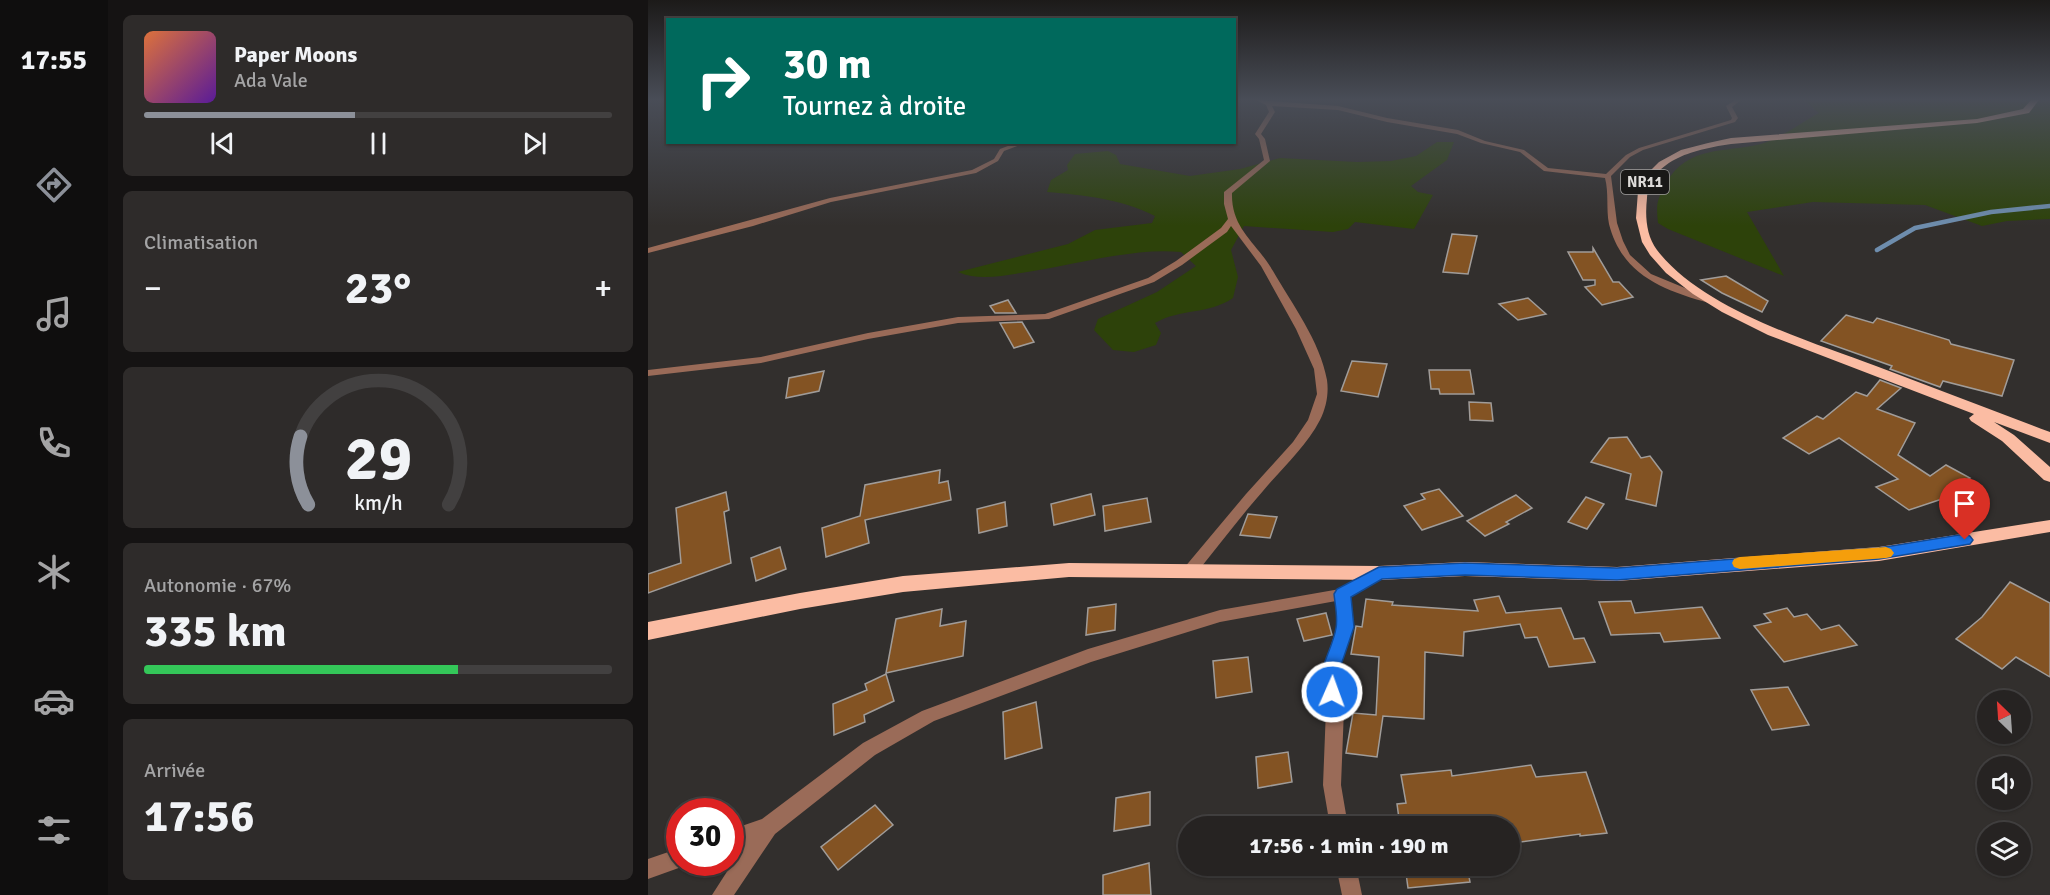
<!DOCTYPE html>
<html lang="fr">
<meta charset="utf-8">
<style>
:root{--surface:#262322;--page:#2e2b2a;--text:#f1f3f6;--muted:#a4a4a5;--line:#424040;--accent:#8c9099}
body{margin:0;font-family:Signika,sans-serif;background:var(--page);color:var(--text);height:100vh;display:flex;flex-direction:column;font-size:22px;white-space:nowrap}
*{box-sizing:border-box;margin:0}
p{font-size:20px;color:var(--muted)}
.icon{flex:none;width:33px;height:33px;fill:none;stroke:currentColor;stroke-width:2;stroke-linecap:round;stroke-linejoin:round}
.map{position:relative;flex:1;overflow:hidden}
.drawer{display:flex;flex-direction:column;gap:15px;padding:15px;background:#151313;width:540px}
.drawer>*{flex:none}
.guide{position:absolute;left:18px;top:18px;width:570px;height:126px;border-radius:0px;box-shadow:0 2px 4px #0004,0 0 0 2px var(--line);background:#00695c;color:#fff;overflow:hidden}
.needle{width:39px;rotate:335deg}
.tools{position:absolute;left:1329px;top:690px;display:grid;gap:12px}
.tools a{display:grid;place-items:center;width:54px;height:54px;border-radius:50%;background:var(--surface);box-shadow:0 2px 4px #0004,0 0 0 2px var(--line);font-size:30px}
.speed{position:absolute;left:18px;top:798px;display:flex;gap:12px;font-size:30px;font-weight:700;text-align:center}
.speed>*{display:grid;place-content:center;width:78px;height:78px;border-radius:50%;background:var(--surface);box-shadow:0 2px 4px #0004,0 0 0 2px var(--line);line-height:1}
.speed .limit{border:9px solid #d22;background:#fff;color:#111}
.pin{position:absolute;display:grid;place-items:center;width:51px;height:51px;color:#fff;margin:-62px -26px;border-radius:50% 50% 50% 0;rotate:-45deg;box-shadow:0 0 6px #0007}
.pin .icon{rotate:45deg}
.me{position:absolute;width:66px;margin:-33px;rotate:2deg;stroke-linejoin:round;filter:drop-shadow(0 0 4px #0008)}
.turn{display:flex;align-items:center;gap:21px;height:126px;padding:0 18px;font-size:27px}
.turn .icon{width:78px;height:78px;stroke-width:2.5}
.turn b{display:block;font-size:42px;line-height:51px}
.big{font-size:45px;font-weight:700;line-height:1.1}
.drawer .card{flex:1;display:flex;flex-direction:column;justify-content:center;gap:9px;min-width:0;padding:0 21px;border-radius:9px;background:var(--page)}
.drawer .dial{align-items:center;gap:0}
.dial svg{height:156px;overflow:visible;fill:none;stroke:var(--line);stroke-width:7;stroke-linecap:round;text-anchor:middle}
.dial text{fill:var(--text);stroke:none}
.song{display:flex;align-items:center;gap:18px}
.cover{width:72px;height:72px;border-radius:9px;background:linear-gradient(135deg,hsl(20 70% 55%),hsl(270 70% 35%))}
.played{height:6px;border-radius:3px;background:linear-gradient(90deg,var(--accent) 45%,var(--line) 45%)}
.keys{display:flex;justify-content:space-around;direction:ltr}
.heat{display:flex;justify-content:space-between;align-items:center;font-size:33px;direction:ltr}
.charge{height:9px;border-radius:4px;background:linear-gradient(90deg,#34c759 67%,var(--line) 0)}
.trip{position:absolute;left:530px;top:816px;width:342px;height:60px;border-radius:30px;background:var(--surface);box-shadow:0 2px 4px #0004,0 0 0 2px var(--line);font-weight:700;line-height:60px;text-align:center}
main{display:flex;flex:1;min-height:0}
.tabs{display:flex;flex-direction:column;width:108px;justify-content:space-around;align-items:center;background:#0f0e0e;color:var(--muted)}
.tabs .icon{width:42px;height:42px}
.tabs .selected{color:var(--accent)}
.tabs b{font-size:27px;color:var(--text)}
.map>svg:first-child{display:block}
.green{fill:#2d420a}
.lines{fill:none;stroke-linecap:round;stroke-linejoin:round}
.stream{stroke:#6e8dad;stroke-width:4.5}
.building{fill:#835323;stroke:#a09c99;stroke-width:1.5}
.minor{fill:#9a6b58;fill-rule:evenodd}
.trunk{fill:#fbbca3;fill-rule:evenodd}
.route{fill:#1a73e8;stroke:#114b97;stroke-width:1.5}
.slow{fill:#f59e0b}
.labels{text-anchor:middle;stroke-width:6;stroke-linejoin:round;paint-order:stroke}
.shield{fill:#191817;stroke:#a2a09f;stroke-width:1.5}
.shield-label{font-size:15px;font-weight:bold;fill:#dddbd9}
</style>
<main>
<nav class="tabs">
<b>17:55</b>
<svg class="icon selected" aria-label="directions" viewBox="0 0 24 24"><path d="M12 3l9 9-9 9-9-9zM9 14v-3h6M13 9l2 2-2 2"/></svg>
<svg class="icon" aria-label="music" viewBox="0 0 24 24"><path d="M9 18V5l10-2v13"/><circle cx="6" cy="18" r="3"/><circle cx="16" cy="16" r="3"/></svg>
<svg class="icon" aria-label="phone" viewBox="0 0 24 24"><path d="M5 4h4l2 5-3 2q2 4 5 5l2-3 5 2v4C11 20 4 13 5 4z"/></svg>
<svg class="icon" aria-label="climate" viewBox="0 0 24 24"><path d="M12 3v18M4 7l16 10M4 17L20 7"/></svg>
<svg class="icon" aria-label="car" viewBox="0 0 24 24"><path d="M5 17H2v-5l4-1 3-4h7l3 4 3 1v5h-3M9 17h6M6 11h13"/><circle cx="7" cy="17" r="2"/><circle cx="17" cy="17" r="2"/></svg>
<svg class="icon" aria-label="filters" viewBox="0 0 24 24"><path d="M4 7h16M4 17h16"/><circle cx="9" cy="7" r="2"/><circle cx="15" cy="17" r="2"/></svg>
</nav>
<section class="drawer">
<div class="card">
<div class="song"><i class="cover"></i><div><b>Paper Moons</b><p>Ada Vale</p></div></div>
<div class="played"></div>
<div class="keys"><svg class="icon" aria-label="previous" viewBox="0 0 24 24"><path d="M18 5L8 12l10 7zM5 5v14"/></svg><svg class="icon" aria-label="pause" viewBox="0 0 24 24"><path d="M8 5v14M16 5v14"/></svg><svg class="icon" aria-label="next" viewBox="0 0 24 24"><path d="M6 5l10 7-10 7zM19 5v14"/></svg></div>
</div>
<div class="card"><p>Climatisation</p>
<div class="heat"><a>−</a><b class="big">23°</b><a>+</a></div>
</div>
<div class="card dial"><svg viewBox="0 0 100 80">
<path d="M14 69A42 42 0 1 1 86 69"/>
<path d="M14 69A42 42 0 0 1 10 34" stroke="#8c9099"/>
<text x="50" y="56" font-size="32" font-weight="700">29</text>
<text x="50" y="72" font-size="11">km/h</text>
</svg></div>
<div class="card"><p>Autonomie · 67%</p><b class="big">335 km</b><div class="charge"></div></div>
<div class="card"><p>Arrivée</p><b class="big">17:56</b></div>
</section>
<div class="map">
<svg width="1402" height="895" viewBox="0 0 1402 895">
<rect width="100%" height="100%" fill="#322f2d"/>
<!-- green -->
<g class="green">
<path d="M1156,100H1402V219L1359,221L1334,226L1277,205L1165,202L1099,212L1136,276L1020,229L1010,223C1008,203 1009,200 1018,183C1040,145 1076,153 1113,144C1130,140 1154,122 1171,113Z"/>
<path d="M789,142H806L799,160L763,186L770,192L785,195L766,229L707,222L700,229L685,232L596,226L583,250L590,277L585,298C560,315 533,308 507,323L513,333L508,345L486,352L465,350L446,330L450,319L509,292L548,266L533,252C485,247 423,266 373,273C352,276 331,281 310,272L420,244L447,230L504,223L507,216C474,199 436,195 399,192L403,180L420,170L419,165L427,154L460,151L468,155L472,164L542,176L592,169L632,158L709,162L743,161L768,156Z"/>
</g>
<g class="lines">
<!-- stream -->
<polyline class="stream" points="1229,250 1267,228 1343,212 1402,206"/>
</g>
<!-- building -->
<g class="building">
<polygon points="804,234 829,236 820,274 795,272"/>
<polygon points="945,248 965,282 971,282 985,297 954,305 937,287 947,285 947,280 935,280 920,252 945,252"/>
<polygon points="1078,276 1120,301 1114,312 1074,293 1053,280"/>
<polygon points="880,298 898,314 870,320 851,304"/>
<polygon points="360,300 368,313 347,313 342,306"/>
<polygon points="1198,315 1225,323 1229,318 1301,340 1303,344 1366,360 1354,396 1295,381 1292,387 1242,369 1244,366 1173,341"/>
<polygon points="374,322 386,342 366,348 352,323"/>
<polygon points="704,361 739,364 730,397 693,391"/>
<polygon points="781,370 822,370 826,394 792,394 791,389 783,389"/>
<polygon points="176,371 171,391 138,398 141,378"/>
<polygon points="1232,380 1253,388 1229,409 1267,423 1250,455 1282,476 1298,465 1322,478 1303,490 1309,494 1261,510 1228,487 1250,479 1191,438 1161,454 1135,438 1169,416 1175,419 1208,392 1219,396"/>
<polygon points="821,402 843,403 845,421 822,420"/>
<polygon points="979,437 993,458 1002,456 1014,472 1008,506 978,499 983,474 943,462 961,438"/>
<polygon points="292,470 291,483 300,481 303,500 217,520 221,543 178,557 174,528 212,516 217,485"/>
<polygon points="791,489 815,516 774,530 756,506 777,499 773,494"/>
<polygon points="78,492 81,510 76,512 83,563 0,593 0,574 33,563 28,508"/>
<polygon points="443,494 447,515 406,525 403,504"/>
<polygon points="868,495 884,508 858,522 861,524 837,536 819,521"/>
<polygon points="938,497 956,504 939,529 920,522"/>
<polygon points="499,498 503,522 457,531 455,506"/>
<polygon points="357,502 359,526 331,533 329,509"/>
<polygon points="600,514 629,517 622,538 592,535"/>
<polygon points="132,547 138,569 108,581 103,558"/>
<polygon points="1362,582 1402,603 1402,677 1368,657 1354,669 1308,639 1334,617"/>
<polygon points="851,596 858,613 913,608 926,639 936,638 947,662 901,667 889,637 877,638 872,624 816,632 815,656 777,652 776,719 735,716 729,757 698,753 705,713 728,715 731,657 703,654 708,626 714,627 718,599 745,602 744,605 830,611 826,600"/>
<polygon points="983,601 987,613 1054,607 1072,638 1016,642 1012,633 963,635 951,602"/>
<polygon points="468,604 467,630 438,635 440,608"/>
<polygon points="1139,608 1146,617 1159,614 1173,630 1191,625 1209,645 1136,662 1106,626 1123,622 1116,614"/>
<polygon points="294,609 292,626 318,621 315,656 238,673 248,619"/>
<polygon points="678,613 684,635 656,641 649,619"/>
<polygon points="600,657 604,692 568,698 565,661"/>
<polygon points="238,674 246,701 216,715 217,722 186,735 185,704 219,690 217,684"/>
<polygon points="1140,687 1161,725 1124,730 1103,690"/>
<polygon points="388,702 394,748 357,759 355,712"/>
<polygon points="640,752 644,782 610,788 608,757"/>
<polygon points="883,765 888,777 938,772 959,833 932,836 932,834 865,843 864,834 861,835 861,826 752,826 749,804 758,803 753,775 803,770 804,776"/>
<polygon points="502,792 502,825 466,831 468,798"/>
<polygon points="227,805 245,825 190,870 173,847"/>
<polygon points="501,863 503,895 455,895 455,875"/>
<polygon points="757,866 819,866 822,882 760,888"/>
</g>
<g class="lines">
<!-- minor -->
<g class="minor">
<path d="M608,100L690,106L739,118L810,130L837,141L876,150L900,168L958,174L978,155L991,148L1083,120L1084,118L1078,106L1087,100H1093L1084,107L1090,118L1087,122L995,150L982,157L963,176L969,223L975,241L982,255L1003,274L1066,300L1061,303C1015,290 974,275 961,224C958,209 961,193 957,178L896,171L872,152L833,143L809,134L739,122L690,110L624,106L627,112L613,134L617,139L622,161L584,193C583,229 608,242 625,271C644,304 672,341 679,380C681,394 678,408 672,420C658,447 634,468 615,491C591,518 569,548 546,576L541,577L536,576L534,572L536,568L598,494L645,442L660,420L669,394L666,369L648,329L613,266L583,226L579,232L534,265L506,282L401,319L310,323L220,339L113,363L0,376V370L113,357L220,333L310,317L397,314L500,278L528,261L573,228L580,219L576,204V192L616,160L611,139L607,134L621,112L618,105Z"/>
<polygon points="370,142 380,142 356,151 350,161 328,173 183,202 105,226 0,253 0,248 182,198 324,170 346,159 352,149"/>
<polygon points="731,568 736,569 738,573 736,577 703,597 705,627 689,674 696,709 693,785 700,826 682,826 675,785 678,709 673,674 689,627 688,601 572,622 443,662 286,721 227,755 127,834 86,895 64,895 96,845 82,850 82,830 114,819 215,743 274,711 440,649 572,610 692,589"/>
<polygon points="32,848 32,862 40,862 39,865 0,879 0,859"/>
<polygon points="688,866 708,866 714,895 694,895"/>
</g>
<!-- trunk -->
<g class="trunk">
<path d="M1383,100H1391L1381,113L1329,123L1083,144C1050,149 1003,158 999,198C997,216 998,235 1009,250C1054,309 1161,341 1228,366C1286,388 1344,410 1402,432V443L1346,422L1366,435L1402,467V482L1396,480L1354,441L1323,421L1321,418L1326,414L1120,335L1074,312L1045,294L1018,273L1002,255L994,242L988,218L990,191L995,178L1011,162L1033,150L1060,143L1083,138L1329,119L1375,109Z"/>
<polygon points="1402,520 1402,532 1231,561 969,581 817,576 731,580 421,577 255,592 152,609 0,640 0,622 152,593 255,576 421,563 731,566 817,562 969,567 1231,547"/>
</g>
</g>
<!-- sky -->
<linearGradient id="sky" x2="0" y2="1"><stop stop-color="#1c1a19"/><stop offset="0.44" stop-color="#494d57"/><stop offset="1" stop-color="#494d57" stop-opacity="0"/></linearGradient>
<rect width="1402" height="226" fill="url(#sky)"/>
<!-- route -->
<path class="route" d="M1317,534L1322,536L1325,540L1322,544L1231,559L969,580L817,575L734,579L703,597L706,627L690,674L693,692L691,698L684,700L677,698C665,672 684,653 688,628C690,617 687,604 686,594L689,589L731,567L817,563L969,568L1231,548Z"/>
<!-- slow -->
<polygon class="slow" points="1238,547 1243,549 1246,553 1243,557 1238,558 1092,569 1086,567 1084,563 1086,559 1092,557"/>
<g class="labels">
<!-- shield labels -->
<rect class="shield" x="973" y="170" width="48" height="24" rx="4.5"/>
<g class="shield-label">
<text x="997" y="187">NR11</text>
</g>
</g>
</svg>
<div class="tools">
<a><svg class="needle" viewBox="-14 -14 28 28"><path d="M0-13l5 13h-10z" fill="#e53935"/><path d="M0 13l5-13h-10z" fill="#a4a4a5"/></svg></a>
<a><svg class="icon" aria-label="sound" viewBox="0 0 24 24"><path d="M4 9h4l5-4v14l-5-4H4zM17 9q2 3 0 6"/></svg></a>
<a><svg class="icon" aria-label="layers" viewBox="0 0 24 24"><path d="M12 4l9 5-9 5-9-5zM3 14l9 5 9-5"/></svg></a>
</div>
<div class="speed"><div class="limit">30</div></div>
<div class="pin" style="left:1317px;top:540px;background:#d93025"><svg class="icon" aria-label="arrive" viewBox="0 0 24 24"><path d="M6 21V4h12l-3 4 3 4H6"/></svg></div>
<svg class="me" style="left:684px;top:692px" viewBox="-20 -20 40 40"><circle r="17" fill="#1a73e8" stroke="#fff" stroke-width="3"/><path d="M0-11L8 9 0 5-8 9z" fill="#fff"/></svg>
<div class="trip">17:56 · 1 min · 190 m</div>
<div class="guide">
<div class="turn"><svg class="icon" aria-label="right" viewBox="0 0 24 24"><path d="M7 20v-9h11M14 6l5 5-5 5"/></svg><div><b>30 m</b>Tournez à droite</div></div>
</div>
</div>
</main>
